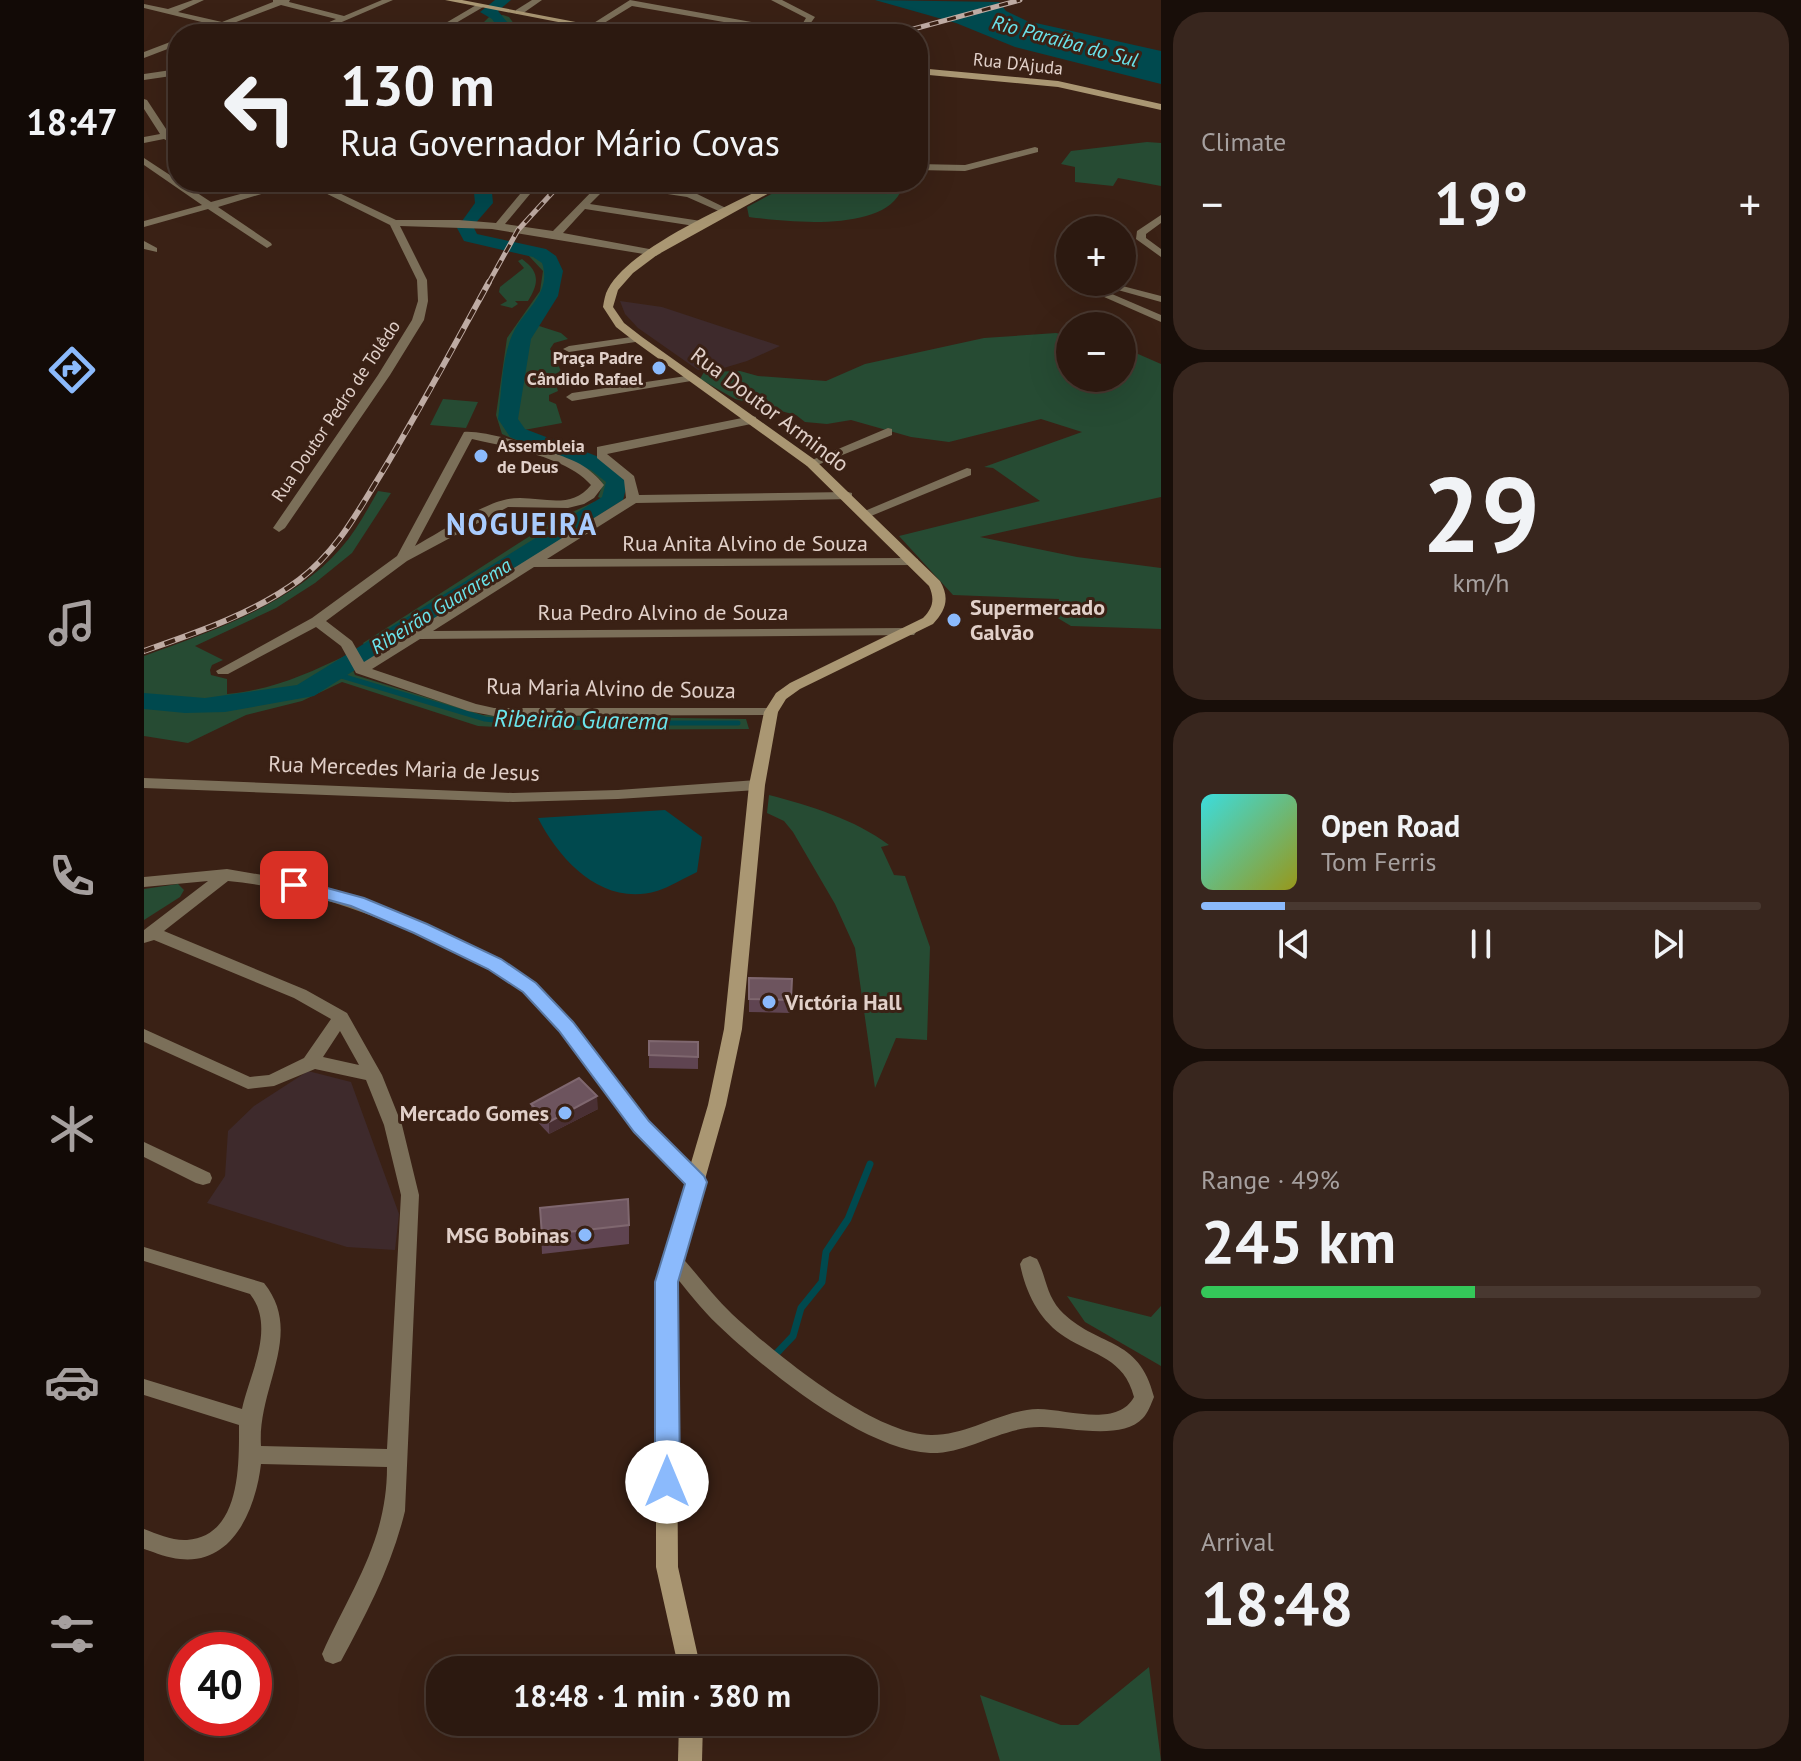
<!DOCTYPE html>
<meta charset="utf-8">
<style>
:root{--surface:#2c1910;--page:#38261e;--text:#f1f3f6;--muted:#a6a09f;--line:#483830;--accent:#8bbafc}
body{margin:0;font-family:"PT Sans",sans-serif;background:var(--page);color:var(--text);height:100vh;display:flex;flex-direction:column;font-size:30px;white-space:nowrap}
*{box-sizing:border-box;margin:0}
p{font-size:26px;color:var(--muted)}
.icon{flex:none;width:44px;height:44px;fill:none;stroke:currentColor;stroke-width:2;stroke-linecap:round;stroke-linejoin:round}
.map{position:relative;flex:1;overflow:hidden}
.drawer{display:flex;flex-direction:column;gap:12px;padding:12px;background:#180e09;width:640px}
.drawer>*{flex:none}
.hud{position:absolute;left:24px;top:24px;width:760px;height:168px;border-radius:32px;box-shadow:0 8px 32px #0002,0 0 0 2px var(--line);background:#2c1910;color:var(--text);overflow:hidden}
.buttons{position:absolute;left:912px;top:216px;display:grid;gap:16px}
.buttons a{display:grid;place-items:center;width:80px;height:80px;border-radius:50%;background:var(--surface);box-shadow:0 8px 32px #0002,0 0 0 2px var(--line);font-size:40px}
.speed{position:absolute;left:24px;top:1632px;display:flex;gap:16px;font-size:40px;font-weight:700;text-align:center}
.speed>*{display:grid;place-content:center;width:104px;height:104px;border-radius:50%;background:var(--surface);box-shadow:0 8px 32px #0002,0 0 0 2px var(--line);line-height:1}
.speed .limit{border:12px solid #d22;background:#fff;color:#111}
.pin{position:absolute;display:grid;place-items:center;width:68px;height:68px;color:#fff;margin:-34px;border-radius:16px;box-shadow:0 4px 12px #0006}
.me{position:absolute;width:88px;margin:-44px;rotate:0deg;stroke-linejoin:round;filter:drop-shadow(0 0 6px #0008)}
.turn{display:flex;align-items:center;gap:28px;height:168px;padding:0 40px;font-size:36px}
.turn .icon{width:104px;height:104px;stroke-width:2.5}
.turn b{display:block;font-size:56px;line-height:68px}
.big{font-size:60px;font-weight:800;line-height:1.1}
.drawer .widget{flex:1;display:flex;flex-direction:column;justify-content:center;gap:12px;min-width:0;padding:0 28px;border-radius:32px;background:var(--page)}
.drawer .dial{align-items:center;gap:0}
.dial b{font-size:104px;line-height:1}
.song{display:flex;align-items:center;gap:24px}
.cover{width:96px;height:96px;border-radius:12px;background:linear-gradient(135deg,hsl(180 70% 55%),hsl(60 70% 35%))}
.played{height:8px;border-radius:4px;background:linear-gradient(90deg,var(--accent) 15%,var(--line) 15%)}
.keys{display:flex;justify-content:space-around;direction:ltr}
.heat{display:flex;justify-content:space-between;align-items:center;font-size:44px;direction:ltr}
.charge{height:12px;border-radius:6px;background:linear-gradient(90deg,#34c759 49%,var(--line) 0)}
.trip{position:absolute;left:282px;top:1656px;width:452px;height:80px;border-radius:32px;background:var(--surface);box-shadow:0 8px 32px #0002,0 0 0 2px var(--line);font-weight:800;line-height:80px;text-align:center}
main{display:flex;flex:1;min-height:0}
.tab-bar{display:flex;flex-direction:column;width:144px;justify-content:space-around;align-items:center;background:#120a06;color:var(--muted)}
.tab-bar .icon{width:56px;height:56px}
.tab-bar .current{color:var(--accent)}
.tab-bar b{font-size:36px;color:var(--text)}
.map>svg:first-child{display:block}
.education{fill:#3e2a2c}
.green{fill:#264b33}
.water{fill:#00494e}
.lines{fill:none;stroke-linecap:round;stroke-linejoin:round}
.stream-far1{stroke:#00494e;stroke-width:5}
.stream{stroke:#00494e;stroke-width:7}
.river{fill:#00494e;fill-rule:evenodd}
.street{fill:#7b6f59;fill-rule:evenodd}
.secondary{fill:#aa9773;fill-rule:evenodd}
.rail-far1-casing{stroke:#beaba3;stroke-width:5}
.rail-casing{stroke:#beaba3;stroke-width:6}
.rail-far1{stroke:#3a2115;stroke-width:3;stroke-dasharray:9;stroke-linecap:butt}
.rail{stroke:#3a2115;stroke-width:4;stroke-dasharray:11;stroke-linecap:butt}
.wall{fill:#5f4451}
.shaded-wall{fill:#4a3034}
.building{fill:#6d545e;stroke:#7f676f;stroke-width:2}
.route{fill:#8bbafc;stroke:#5a79a4;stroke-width:2}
.poi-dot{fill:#8bbafc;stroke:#3a2115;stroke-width:3}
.labels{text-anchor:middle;stroke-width:6;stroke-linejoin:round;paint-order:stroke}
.far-street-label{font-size:18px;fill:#e1d0c9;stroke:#3a2115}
.far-poi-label{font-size:18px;font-weight:bold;fill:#e1d0c9;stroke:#3a2115;text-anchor:end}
.far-water-label{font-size:20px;font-style:italic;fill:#6ae5ed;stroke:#3a2115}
.street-label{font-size:22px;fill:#e1d0c9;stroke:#3a2115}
.poi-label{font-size:22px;font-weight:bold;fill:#e1d0c9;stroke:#3a2115;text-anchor:start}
.water-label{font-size:24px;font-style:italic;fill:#6ae5ed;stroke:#3a2115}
.district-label{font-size:30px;font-weight:bold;letter-spacing:2px;fill:#a9ccfe;stroke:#3a2115}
</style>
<main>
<nav class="tab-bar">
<b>18:47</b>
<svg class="icon current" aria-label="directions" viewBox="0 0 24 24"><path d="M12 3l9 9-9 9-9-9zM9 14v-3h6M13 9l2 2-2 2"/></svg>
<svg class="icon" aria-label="music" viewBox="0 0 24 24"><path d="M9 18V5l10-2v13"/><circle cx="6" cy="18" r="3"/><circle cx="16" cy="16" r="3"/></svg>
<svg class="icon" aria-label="phone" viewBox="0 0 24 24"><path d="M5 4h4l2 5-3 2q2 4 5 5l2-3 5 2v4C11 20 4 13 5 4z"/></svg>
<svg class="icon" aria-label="climate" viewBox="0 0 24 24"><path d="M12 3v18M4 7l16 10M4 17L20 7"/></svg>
<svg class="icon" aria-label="car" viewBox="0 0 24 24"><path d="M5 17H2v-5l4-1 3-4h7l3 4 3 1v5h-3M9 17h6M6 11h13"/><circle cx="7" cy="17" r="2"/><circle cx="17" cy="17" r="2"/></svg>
<svg class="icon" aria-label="filters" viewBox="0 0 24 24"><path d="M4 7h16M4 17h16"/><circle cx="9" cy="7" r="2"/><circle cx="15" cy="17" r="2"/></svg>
</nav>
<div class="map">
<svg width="1017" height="1761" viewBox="0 0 1017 1761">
<rect width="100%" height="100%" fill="#3a2115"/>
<!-- education -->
<g class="education">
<polygon points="476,301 518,307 636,346 603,361 573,370 554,370 494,328 481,314"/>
<polygon points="164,1071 207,1082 255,1214 251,1250 203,1247 63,1203 81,1176 84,1131 110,1106"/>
</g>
<!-- green -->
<g class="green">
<polygon points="359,15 365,17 373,28 392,34 332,34 341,28 336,26 346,16"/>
<polygon points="1003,142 1017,143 1017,186 974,178 969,186 931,182 931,167 917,164 927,151"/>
<path d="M650,182H745L741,185L756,193C735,232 643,222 605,217L603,207Z"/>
<path d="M371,244C434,260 422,280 392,325L417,333L424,339L410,343L406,349L417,371L409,375L414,391L405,395V401L412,404L418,423L380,430C403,444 512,463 472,504L454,497L459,484C444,459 385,447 358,434L352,415L363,338L396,291L399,271L384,255L366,251Z"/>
<path d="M378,259C396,272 395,283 384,301H371L374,304L368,308L356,305L363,301L355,292L356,287L380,268L374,261Z"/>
<polygon points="912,333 926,336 926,378 978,378 978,347 1017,364 1017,497 836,537 933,557 1017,568 1017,629 927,626 912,617 915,599 809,595 755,536 896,501 849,468 840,467 938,432 897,419 805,442 767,437 707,420 683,424 661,422 652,415 591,399 556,379 560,372 596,371 614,376 682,381 721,364 840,338"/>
<polygon points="299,399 334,402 322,428 286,425"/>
<path d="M234,491L247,493L208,553L171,583L132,608L51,646L79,660L68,665L66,670L67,675L83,679V694C128,690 163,674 203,655L211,675L339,715L602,719L605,729L412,730L334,726L198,682L158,701L102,715L44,743L0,736V656C68,631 149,604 197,548C212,531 223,510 234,491Z"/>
<polygon points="450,502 465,508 228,657 219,643 411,520"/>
<path d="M625,795C667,806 710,819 745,845L737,847L750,875L761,876L786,947L783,1040L752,1038L731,1088L711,948L691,904L649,832L640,821L623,813Z"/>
<polygon points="34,884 40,890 36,897 0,920 0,889"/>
<polygon points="923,1296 1007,1317 1017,1306 1017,1366 941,1322"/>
<polygon points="1005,1667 1017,1761 856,1761 836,1695 917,1725 934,1725"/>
</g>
<!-- water -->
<g class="water">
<polygon points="731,0 855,2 862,11 883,21 1017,51 1017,84 871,47 812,23"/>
<path d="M521,810L558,837L553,872C540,878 526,887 513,891C459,907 416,861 394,818Z"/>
</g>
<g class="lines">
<!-- stream-far1 -->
<polyline class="stream-far1" points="191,674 341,719 379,723 594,723"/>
<!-- stream -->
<polyline class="stream" points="631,1355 649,1336 657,1308 678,1282 682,1252 704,1219 726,1164"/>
<!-- river -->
<g class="river">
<polygon points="351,0 367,0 354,11 373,34 358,34 348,19 336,12"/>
<path d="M329,182H347L349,203L329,226L333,234L402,249L412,256L419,271L414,296L387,339L374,419L381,429L463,460L484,481L479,500L170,696L81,712L41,713L0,709V693L61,698L153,685L458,497L462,482L447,470L366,437L354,419C358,391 357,357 370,331C382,308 408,292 398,263L389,257L320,241L313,228L331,203Z"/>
</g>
<!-- street -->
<g class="street">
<path d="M49,0H60L34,12L78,22L129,2V0H146L145,2L200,16L238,0H249L170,34H159L192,19L137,5L87,24L120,34C107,34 91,27 78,28C68,29 61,34 51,34L70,25L0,8V4L24,9Z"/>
<polygon points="388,0 398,0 378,14 372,14 372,10"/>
<path d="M486,0L646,29L659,23L662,18L627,0H638L671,17C663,30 651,34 636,34L637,32L488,6L452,28L445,26Z"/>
<polygon points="334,4 341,6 293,34 283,34"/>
<polygon points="34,39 34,45 0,58 0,52"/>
<polygon points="34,69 34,75 0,80 0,74"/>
<polygon points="0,99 3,100 24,132 32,132 34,134 30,137 34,140 34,147 20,139 0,143 0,137 16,134 0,109"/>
<polygon points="891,147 894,148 894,152 821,171 774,170 774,164 821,165"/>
<polygon points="0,158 67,202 141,182 157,182 74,207 127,243 128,245 123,248 64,209 0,227 0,221 58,205 0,165"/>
<polygon points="159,182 172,182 252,220 315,220 352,223 386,182 396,182 361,224 409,231 457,182 485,182 536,190 533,186 538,183 549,192 586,210 577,212 543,197 465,185 446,204 557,221 562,224 557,227 441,209 419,233 516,251 517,253 512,256 348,229 256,226 283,280 284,301 280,320 246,375 141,528 135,532 129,528 234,375 268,320 274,301 273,280 246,225"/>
<polygon points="1017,215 1017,223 1002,234 1002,238 1017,249 1017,257 992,239 993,231"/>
<polygon points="0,241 13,248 13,252 0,249"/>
<polygon points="926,282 940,282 1017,315 1017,322"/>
<polygon points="945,282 963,282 1017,296 1017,302"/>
<polygon points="494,336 498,337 498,341 425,352 419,349 425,346"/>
<polygon points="549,375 553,376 553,380 428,401 422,397 428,393"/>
<path d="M608,416L612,417V423L463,454L490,476L495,495L704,492L708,493V499L492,503L403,559L769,558L774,559V565L390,567L289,631L765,628L772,632L770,635L276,639L228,669L332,704L350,708H627L634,712L632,715L350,716L324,711L212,673L197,646L172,627L84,674H74L72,671L168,618L253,556L320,432C344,430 413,452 436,464C446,470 453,476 460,485L450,498L440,504L424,508L364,507L263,561L182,621L208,641L220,662L482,498L480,480L453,458V447ZM328,439C363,447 423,457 447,485C424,514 390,492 360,500C337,505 293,534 271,546Z"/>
<polygon points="744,428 748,429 748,435 671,466 663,466 661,463"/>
<polygon points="823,468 827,469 827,475 727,516 717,516 716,513"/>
<polygon points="0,778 369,793 474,790 613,780 621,785 613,790 474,799 369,802 0,788"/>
<path d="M83,869L159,882L203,894L279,923L375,971L393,985L424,1017L503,1121L561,1182L559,1187L552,1189L545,1187C522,1164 499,1142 478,1116C451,1080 428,1041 397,1009C368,978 332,961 294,944C226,912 159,888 84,881L20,931L162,990L203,1013L238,1075L258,1125L275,1195L261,1511C248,1565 223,1613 197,1661L189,1664L181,1661L178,1654C207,1589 243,1542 243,1467L117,1464C112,1507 90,1565 36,1559C24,1558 12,1553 0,1549V1529C13,1534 29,1541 43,1540C97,1536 95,1464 95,1425L0,1395V1379L98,1409C106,1373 132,1327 106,1294L0,1261V1247L120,1283C161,1334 113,1387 117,1446L243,1449L257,1195L240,1125L222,1080L171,1069L130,1086L104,1089L0,1042V1029L106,1077L125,1075L160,1058L187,1019L150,998L10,940L0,943V930L64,881L0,887V877ZM196,1031L215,1065L179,1057Z"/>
<polygon points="0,1142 66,1173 68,1178 66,1183 59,1185 52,1183 0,1157"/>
<path d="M529,1252L536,1255C553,1274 569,1296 588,1314C629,1352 731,1436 788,1435C825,1435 857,1410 894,1409C923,1409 973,1428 990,1397C980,1358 951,1356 921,1337C896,1321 882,1294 876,1264L879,1259L886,1256L893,1259C902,1276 902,1294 916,1310C952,1348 995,1335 1010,1397C1007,1404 1004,1413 999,1418C978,1441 925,1427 898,1427C859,1426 824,1454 786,1453C720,1450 621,1370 574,1325C555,1307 539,1285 522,1265L519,1260L522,1255Z"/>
</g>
<!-- secondary -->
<g class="secondary">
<polygon points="301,0 318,0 494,34 476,34"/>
<polygon points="774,68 914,81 1017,104 1017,110 914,87 774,74"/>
<path d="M632,182H645L513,255L489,273L474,290L469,307L480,323L498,337L671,460L796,581C806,598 802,610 789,624L656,689L642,699L634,712L621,785L598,1029L582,1105L532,1282L534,1567L557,1670H535L512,1567V1282L564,1105L580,1029L605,785L620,712L632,693L646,683L779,618C789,608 791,599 785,586L663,466L490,341L472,327L459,307C460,301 461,294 464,289C487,246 589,204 632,182Z"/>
<polygon points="535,1722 559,1722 558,1761 534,1761"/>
</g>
<!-- rail-far1 casing -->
<g class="rail-far1-casing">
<g id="rail-far1">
<polyline points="751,34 876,0"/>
<polyline points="344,284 374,230 418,182"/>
</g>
</g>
<!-- rail casing -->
<g class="rail-casing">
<path id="rail" d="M0,651C52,633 111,613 155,580C193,551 213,513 237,474C275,411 310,346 345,282"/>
</g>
<!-- rail-far1 -->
<use href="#rail-far1" class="rail-far1"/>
<!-- rail -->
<use href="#rail" class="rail"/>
</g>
<!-- wall -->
<g class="wall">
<polygon points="605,978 648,979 646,1013 605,1012"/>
<polygon points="505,1041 554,1042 554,1069 505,1068"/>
<polygon points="387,1104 454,1109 405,1134 388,1116"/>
<polygon points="396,1208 485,1225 485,1244 398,1254"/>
</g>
<!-- shaded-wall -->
<polygon class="shaded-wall" points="453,1096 454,1109 405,1134 405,1122"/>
<!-- building -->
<g class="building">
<polygon points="605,978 648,979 647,1000 605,999"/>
<polygon points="505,1041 554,1042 554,1057 505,1055"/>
<polygon points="435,1078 453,1096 405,1122 387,1104"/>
<polygon points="484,1199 485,1225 398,1235 396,1208"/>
</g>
<!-- route -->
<polygon class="route" points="150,879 220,898 283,924 357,959 392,983 429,1022 505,1121 560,1176 563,1182 534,1282 536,1482 532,1490 523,1493 515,1490 511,1482 511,1282 541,1184 490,1132 415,1031 379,992 344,969 270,933 207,906 144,889 141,885 144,881"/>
<!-- markers -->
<g class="poi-dot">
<circle cx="515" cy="368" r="8"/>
<circle cx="337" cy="456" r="8"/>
<circle cx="810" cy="620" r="8"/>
<circle cx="625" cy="1002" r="8"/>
<circle cx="421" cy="1113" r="8"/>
<circle cx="441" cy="1235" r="8"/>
</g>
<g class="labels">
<!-- far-street labels -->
<g class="far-street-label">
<text transform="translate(874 64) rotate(6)" y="6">Rua D'Ajuda</text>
<text transform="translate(192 411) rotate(-56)" y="6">Rua Doutor Pedro de Tolêdo</text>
</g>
<!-- far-poi labels -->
<g class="far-poi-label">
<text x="499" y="364">Praça Padre<tspan x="499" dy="21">Cândido Rafael</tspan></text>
<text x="353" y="452" text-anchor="start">Assembleia<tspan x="353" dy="21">de Deus</tspan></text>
</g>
<!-- far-water labels -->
<g class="far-water-label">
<text transform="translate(921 41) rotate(15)" y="7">Rio Paraíba do Sul</text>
<text transform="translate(297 606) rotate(-32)" y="7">Ribeirão Guararema</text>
</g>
<!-- street labels -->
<g class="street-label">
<text transform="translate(626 409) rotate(37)" y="8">Rua Doutor Armindo</text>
<text x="601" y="551">Rua Anita Alvino de Souza</text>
<text x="519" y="620">Rua Pedro Alvino de Souza</text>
<text transform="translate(467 688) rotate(1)" y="8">Rua Maria Alvino de Souza</text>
<text transform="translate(260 768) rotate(2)" y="8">Rua Mercedes Maria de Jesus</text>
</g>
<!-- poi labels -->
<g class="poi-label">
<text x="826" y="615">Supermercado<tspan x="826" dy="25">Galvão</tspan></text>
<text x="641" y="1010">Victória Hall</text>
<text x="405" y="1121" text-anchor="end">Mercado Gomes</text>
<text x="425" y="1243" text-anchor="end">MSG Bobinas</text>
</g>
<!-- water labels -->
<g class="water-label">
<text transform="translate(437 720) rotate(1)" y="8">Ribeirão Guarema</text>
</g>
<!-- district labels -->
<g class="district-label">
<text x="378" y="535">NOGUEIRA</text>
</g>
</g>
</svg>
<div class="buttons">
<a>+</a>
<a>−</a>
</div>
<div class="speed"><div class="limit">40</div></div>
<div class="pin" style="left:150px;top:885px;background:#d93025"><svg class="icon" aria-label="arrive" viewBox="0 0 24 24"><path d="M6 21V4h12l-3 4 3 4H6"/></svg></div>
<svg class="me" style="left:523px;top:1482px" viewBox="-20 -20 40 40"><circle r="19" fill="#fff"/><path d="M0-13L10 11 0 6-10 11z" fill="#8bbafc"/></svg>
<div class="trip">18:48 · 1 min · 380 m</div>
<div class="hud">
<div class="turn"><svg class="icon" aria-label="left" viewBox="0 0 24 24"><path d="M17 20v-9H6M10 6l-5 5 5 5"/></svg><div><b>130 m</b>Rua Governador Mário Covas</div></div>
</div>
</div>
<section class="drawer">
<div class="widget"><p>Climate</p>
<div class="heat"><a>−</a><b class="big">19°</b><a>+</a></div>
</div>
<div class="widget dial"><b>29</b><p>km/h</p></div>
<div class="widget">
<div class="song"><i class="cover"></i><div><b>Open Road</b><p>Tom Ferris</p></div></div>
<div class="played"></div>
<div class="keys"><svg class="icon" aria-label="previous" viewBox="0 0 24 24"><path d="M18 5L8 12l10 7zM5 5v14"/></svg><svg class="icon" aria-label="pause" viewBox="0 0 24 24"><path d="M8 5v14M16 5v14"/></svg><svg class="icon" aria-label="next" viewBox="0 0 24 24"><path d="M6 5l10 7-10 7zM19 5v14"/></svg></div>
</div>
<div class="widget"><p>Range · 49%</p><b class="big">245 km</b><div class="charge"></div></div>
<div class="widget"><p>Arrival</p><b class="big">18:48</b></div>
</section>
</main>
